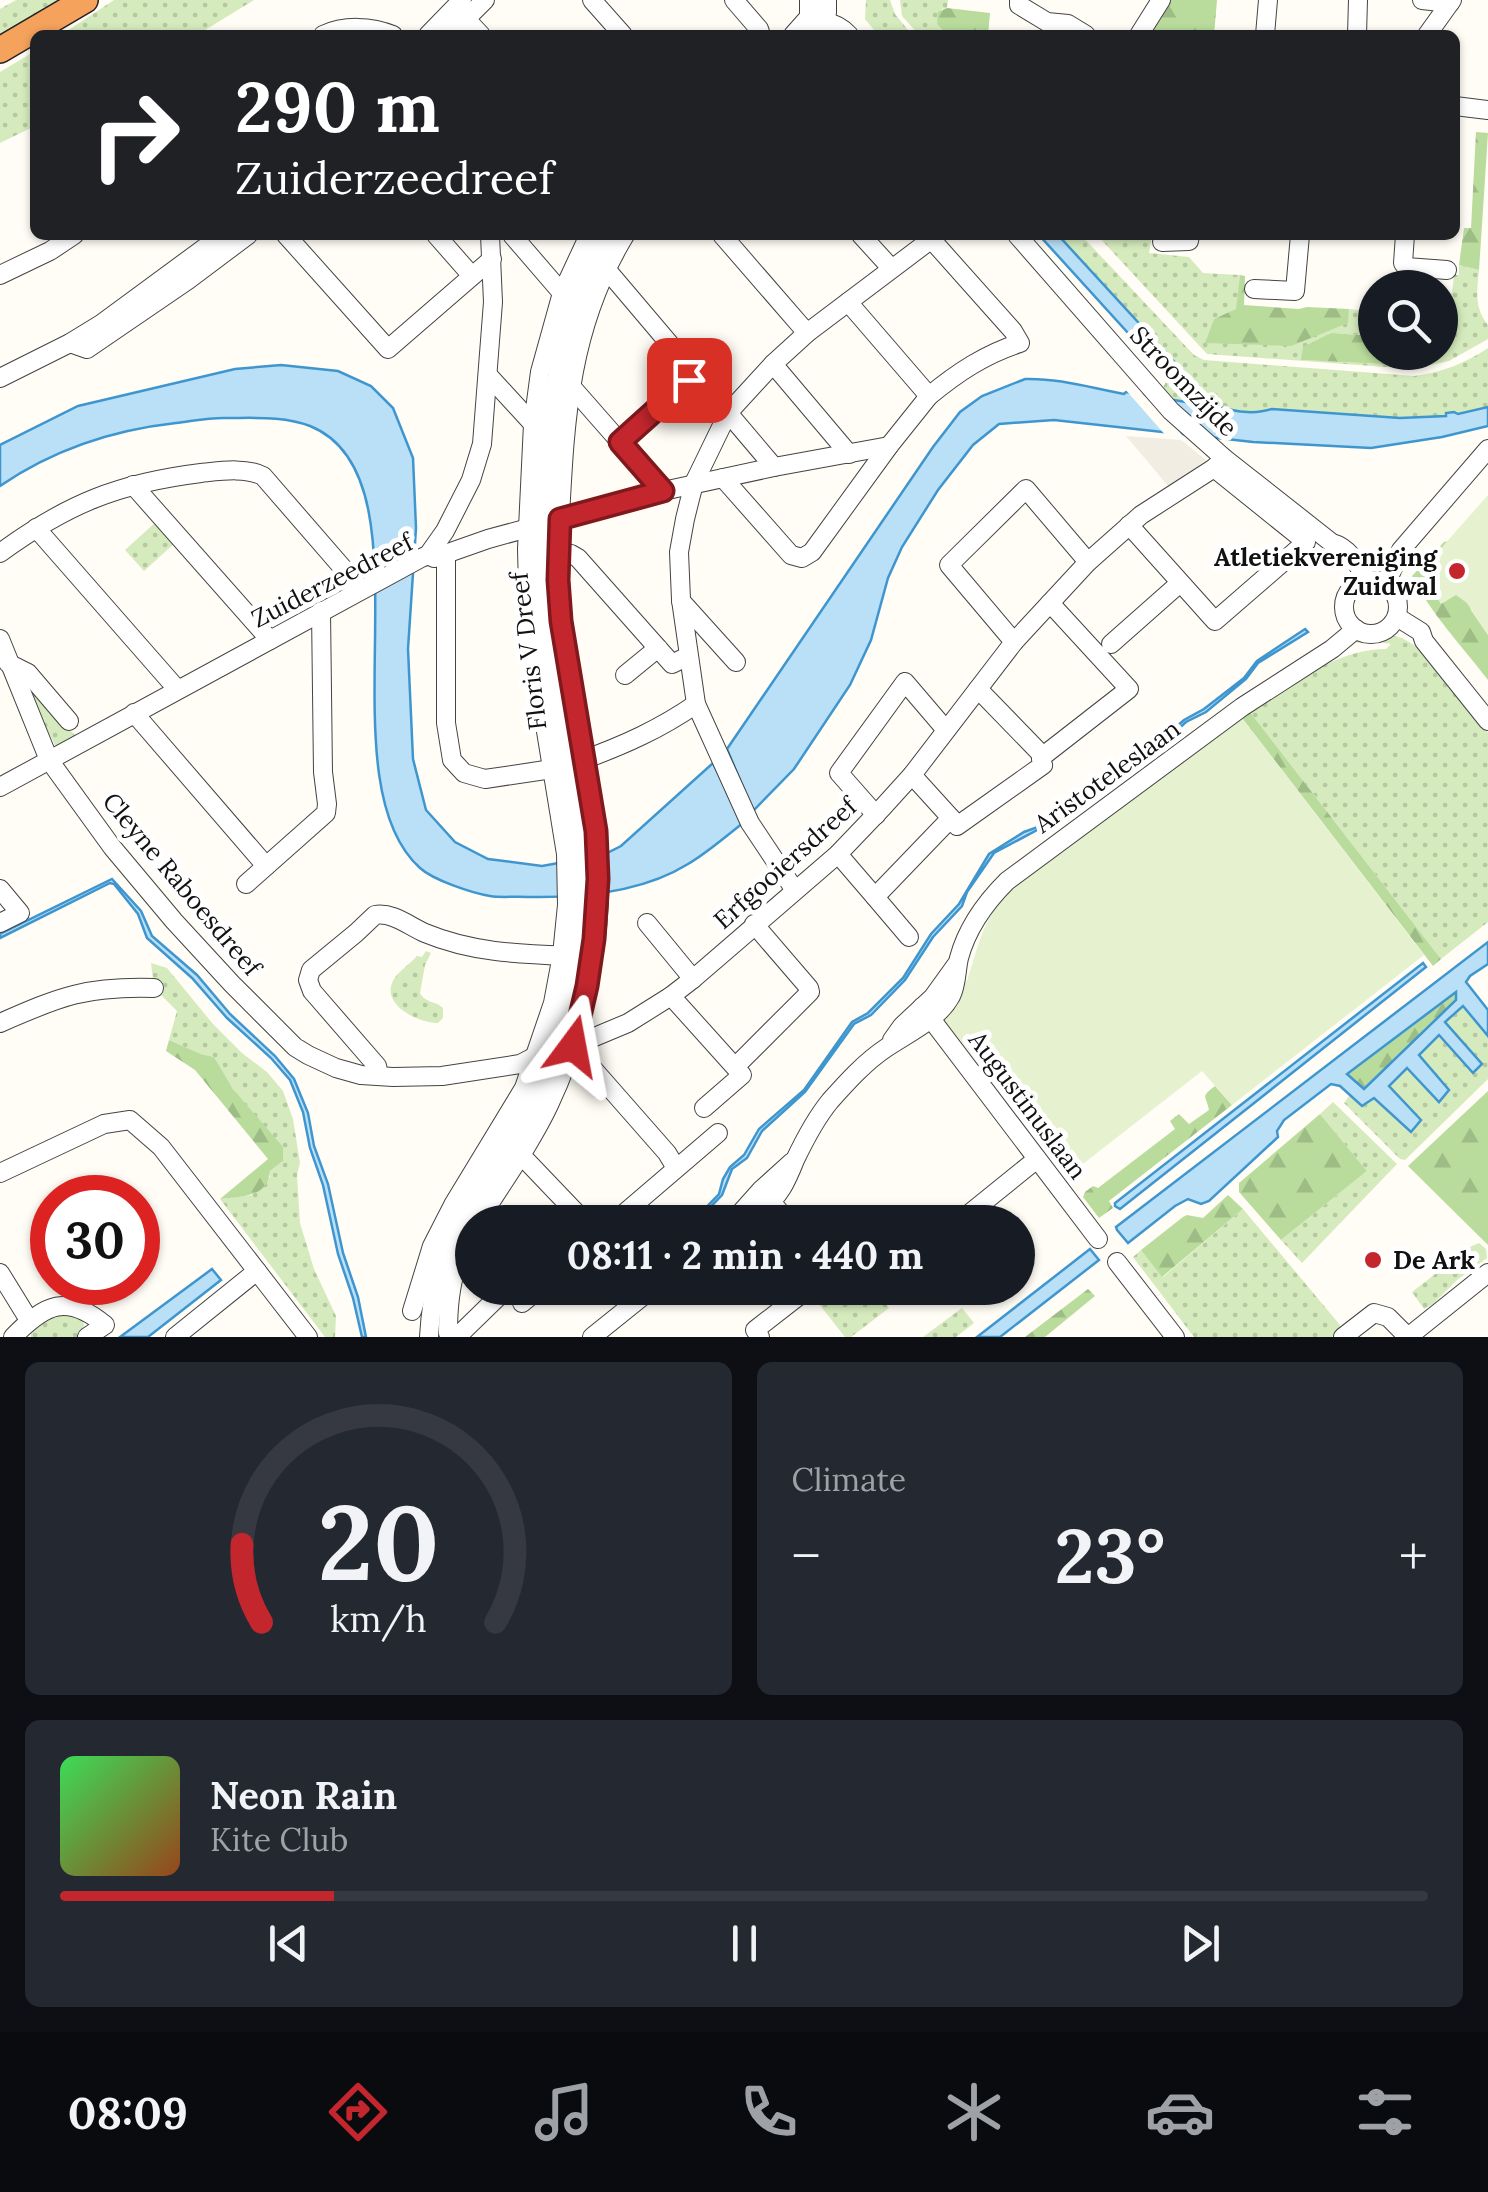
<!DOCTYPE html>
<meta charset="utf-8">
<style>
:root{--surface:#171b24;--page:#242831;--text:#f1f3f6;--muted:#9ea1a6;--line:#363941;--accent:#c4262e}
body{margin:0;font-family:Lora,serif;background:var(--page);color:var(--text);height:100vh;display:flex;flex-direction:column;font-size:38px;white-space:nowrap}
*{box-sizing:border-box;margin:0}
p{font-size:32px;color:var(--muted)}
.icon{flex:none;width:55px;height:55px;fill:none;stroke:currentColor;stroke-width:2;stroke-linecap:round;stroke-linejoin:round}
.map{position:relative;height:1337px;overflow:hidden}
.details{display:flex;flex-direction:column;gap:25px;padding:25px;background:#0d0f14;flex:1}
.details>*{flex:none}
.hud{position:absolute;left:30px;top:30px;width:1430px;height:210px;border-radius:15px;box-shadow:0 2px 8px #0004;background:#202124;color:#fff;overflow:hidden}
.controls{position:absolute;left:1358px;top:270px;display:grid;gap:20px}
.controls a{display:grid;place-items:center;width:100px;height:100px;border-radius:50%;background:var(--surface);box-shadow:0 2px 8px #0004;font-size:50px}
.speed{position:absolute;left:30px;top:1175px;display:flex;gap:20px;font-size:50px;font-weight:700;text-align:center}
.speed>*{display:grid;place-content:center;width:130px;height:130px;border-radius:50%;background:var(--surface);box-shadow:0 2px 8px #0004;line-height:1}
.speed .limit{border:15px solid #d22;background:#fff;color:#111}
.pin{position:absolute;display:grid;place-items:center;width:85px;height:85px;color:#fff;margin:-42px;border-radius:20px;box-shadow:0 5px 15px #0006}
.me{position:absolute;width:110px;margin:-55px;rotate:13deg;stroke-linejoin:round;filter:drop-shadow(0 0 8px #0008)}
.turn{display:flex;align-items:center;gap:35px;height:210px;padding:0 40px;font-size:45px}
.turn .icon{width:130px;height:130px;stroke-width:2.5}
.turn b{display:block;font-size:70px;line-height:85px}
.big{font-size:75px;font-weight:700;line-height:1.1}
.details .card{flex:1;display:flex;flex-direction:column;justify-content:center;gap:15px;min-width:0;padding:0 35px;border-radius:15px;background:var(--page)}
.details .dial{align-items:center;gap:0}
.dial svg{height:260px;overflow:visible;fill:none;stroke:var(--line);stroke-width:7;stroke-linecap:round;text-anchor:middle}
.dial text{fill:var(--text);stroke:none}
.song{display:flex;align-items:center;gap:30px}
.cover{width:120px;height:120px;border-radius:15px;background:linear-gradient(135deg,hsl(130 70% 55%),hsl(20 70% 35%))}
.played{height:10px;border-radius:5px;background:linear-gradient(90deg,var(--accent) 20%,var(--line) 20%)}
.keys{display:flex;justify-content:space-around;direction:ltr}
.heat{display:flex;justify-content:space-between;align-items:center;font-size:55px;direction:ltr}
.details .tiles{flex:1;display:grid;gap:25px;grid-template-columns:1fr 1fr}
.card:last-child{grid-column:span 2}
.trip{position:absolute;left:455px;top:1205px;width:580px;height:100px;border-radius:50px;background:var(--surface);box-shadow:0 2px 8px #0004;font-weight:700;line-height:100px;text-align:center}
.dock{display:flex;height:160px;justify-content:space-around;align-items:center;background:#090b0e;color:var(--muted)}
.dock .icon{width:70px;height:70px}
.dock .current{color:var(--accent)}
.dock b{font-size:45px;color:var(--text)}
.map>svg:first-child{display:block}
.grass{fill:url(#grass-dots)}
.forest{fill:url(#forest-firs)}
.pitch{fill:#e6f2cf}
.plaza{fill:#f1ede2}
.water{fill:#b9e0f7;stroke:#3f96cf;stroke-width:2.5;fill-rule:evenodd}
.pier{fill:#fffdf5}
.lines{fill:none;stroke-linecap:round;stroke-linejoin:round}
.minor-casing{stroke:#444;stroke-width:20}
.highway-casing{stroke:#222;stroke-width:28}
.minor{stroke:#fff;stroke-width:18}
.highway{stroke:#f5a25d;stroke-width:25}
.route-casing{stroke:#7f191e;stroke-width:25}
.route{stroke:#c4262e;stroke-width:18}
.poi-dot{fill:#c4262e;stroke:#fff;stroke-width:4}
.labels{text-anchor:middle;stroke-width:10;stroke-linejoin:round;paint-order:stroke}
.street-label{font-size:25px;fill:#111;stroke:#fff}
.poi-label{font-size:25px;font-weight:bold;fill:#111;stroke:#fff;text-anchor:end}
</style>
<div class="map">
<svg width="1488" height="1337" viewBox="0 0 1488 1337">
<defs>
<pattern id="grass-dots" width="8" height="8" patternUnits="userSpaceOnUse" patternTransform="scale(2.5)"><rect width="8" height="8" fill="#d5ebbd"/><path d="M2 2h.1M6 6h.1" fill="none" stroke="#b6c8a1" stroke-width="1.8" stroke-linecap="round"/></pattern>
<pattern id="forest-firs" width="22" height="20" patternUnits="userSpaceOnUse" patternTransform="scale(2.5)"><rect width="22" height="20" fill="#b9dc9c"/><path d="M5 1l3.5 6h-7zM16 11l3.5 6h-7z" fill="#9ebc85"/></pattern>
</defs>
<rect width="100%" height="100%" fill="#fffdf5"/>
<!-- grass -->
<g class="grass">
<polygon points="16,0 67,0 0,39 0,9"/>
<polygon points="114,0 254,0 197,35 61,35"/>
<polygon points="866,0 890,0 895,14 912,35 878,35 865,19"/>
<polygon points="900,0 948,0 947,8 942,9 937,23 948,35 919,35 902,16"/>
<polygon points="35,51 35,126 0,143 0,72"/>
<path d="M1058,235H1081L1194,355L1204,360L1414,376C1443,372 1464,364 1488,348V407L1458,414L1454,412L1447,416L1400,418L1272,409L1254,412L1220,409L1209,404L1173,401L1162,390L1168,377L1177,374L1180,369Z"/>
<path d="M1097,235H1152L1149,253L1189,257L1203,273L1240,275L1237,309L1214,319L1206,343L1347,323L1349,309L1375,312V336L1330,333L1301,360L1401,365L1400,353L1440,352V292L1452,293L1454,275H1459V265L1479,270C1477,290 1474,308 1488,325V339L1449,361L1413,369L1207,354Z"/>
<polygon points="158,520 177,541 144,571 125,550"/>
<path d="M1386,634L1402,638L1424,651L1488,733V922L1441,959L1250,712C1291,686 1335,649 1386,649L1391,644C1377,640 1363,647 1351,640L1356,637Z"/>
<polygon points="31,690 77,737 56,747 28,691"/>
<path d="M426,951L431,953L425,965L420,993C425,1003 436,1001 443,1008V1018L438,1023C418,1023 379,1004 394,979C399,971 411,963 417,956L422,957Z"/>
<polygon points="151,963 167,968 213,1024 242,1053 267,1072 283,1091 293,1119 300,1163 297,1175 300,1223 314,1269 336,1316 335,1337 325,1337 220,1199 252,1195 270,1177 270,1171 283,1161 223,1074 214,1057 201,1054 169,1040 177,1011 154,988"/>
<polygon points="1463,1006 1488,1036 1488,1079 1405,1160 1400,1159 1344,1103 1350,1095 1362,1106 1373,1097 1421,1120 1389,1087 1406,1068 1439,1101 1449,1090 1418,1055 1439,1035 1473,1072 1481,1063 1445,1022"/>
<polygon points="1333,1102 1397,1164 1302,1263 1281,1240 1367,1171 1320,1114"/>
<polygon points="1243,1209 1340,1325 1339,1331 1332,1337 1194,1337 1133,1257 1141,1250 1163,1277"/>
<polygon points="1479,1243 1486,1249 1487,1258 1457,1280 1433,1304 1424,1309 1412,1292 1470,1247"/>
<polygon points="817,1288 873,1288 889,1308 851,1337 845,1337 815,1299 813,1294"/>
<polygon points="962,1308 974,1323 956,1337 923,1337"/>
<path d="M51,1311L81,1316C86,1325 83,1330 77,1337H31V1330Z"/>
</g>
<!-- forest -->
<g class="forest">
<polygon points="1171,0 1217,0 1214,35 1167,33 1145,35 1157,16"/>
<polygon points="947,8 990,13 988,35 948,35 937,24 938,12"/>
<polygon points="1476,132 1488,133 1479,270 1459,265 1464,228 1471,228"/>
<polygon points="1240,275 1245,276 1244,305 1299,309 1307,307 1349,309 1348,323 1291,346 1205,343 1214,319 1236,309"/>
<polygon points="1331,333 1375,336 1375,352 1400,353 1402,365 1301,360 1303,347"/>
<path d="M1456,540L1471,610L1488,635V680C1462,646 1431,614 1412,576L1444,542Z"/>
<polygon points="1250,712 1441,959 1433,966 1242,718"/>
<polygon points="1456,991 1457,999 1372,1083 1364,1090 1346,1075"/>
<path d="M169,1040L201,1054L214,1057L233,1089L283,1147V1161L270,1171C268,1198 241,1196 220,1199L268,1159L195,1070L166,1051Z"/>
<path d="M1215,1086L1232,1105L1109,1201L1113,1208L1099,1218L1083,1197L1085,1192L1093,1186L1098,1188L1175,1129L1170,1121L1179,1114L1189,1124L1209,1110C1206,1094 1200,1098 1215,1086Z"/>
<polygon points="1488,1091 1488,1245 1408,1166"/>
<polygon points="1320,1114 1367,1171 1281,1240 1239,1192 1239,1183"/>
<polygon points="1228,1195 1243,1209 1162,1277 1141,1250 1183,1217 1187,1215 1203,1218"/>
<polygon points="1088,1289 1095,1296 1045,1337 1025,1337"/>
</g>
<!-- pitch -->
<g class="pitch">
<polygon points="1488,495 1488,635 1467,603 1456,595 1441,604 1425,579 1428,563"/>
<path d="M1242,718L1424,955L1232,1105L1202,1071L1070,1174L943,1019C977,986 969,942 999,904C1021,876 1053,857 1082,836C1135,797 1188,758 1242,718Z"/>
</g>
<!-- plaza -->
<polygon class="plaza" points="1126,436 1181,440 1206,460 1169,487"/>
<!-- water -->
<g class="water">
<polygon points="1039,235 1058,235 1181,369 1177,374 1179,376 1168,377"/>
<path d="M281,365L338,371L371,386L393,408L413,458L416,528L408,649L413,759L426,810L455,842L488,859L542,866L603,855L621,846L713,763L743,823C725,837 707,853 688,864C643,892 579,898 528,897C515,896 502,898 490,896C472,893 433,880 420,868C319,777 438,477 310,426C285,416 255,418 228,418C211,417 193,421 176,423C112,430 54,449 0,486V445L78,406L235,369Z"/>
<path d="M1025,379C1059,378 1091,388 1124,394L1126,392L1204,405L1205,402C1225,410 1250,416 1272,409L1400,418L1446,416V413L1454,412L1458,414L1488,407V426L1442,437L1371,448L1253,442L1054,420L999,424L973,445L938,490L902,547L888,578L871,640L850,685L794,769L753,811L727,749L933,447L960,412L982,396Z"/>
<polygon points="1305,629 1308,632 1258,663 1246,679 1206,712 1186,722 1155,750 1119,772 1039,829 994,853 967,892 962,906 933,937 905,980 871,1015 854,1024 805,1092 762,1131 747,1158 732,1169 722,1195 696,1222 692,1222 719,1194 723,1179 730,1167 744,1155 759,1129 804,1090 852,1022 868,1013 903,978 931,934 959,904 989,854 1024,832 1038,827 1153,747 1184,720 1204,709 1244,678 1257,661"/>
<polygon points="112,879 141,911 152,936 197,975 230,1014 275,1056 294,1079 308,1113 314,1146 328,1184 343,1253 358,1297 366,1337 362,1337 353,1298 338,1254 323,1185 310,1148 303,1112 290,1080 271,1058 227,1018 192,978 147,938 138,914 114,884 110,883 0,938 0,934"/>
<path d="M1488,942V964L1470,976L1466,982L1488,1010V1036L1463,1006L1445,1022L1482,1064L1473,1073L1439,1035L1419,1055L1449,1090L1439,1102L1407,1068L1389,1086L1421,1120L1411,1132L1374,1098L1362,1106L1340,1086L1331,1084L1284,1120L1277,1131L1278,1137L1209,1201L1201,1204L1188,1199L1175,1206L1128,1243L1117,1230L1116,1227ZM1456,992V1000L1364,1089L1347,1074Z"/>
<polygon points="1423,963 1426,967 1120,1209 1115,1206 1115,1203"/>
<polygon points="1090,1249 1099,1260 1000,1337 977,1337"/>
<polygon points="212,1269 221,1280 148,1337 120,1337"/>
</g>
<!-- pier -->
<polygon class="pier" points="1124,388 1138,389 1187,440 1167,437"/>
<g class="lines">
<!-- minor casing -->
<g class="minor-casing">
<g id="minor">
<polyline points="592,0 623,35"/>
<polyline points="734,0 759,29 761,35"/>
<polyline points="1019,0 1019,5 1047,22 1068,24 1086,35"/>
<polyline points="1422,0 1450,3"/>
<polyline points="466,19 481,35"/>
<path d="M802,27C821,21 834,19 849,35"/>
<polyline points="817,28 827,13 827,0"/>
<path d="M323,35C344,25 371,26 393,35"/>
<polyline points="428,35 462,0"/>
<polyline points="450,35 485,0"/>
<polyline points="793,35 809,17 809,0"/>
<polyline points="1139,35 1161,0"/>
<polyline points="1265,35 1268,0"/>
<polyline points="1357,35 1358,0"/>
<polyline points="1427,35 1452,0"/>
<polyline points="1455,106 1488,110"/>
<polyline points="286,235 388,349 492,259"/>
<polyline points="436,235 472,276"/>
<polyline points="512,235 562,293"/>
<path d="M625,235C563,338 565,437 558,553L571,554L578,558L672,664L688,656"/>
<polyline points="722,235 807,333"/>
<polyline points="861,235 891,268"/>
<path d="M1017,235L1171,411L1224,458L1332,543C1350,548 1358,565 1367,581"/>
<polyline points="1405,235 1403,263 1406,267 1447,270"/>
<polyline points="1162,242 1189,241 1190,235"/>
<polyline points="607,270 774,467"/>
<polyline points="0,275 50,251 74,235"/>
<polyline points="1254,289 1295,291 1300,235"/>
<path d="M848,302L929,396C957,373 985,354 1020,343L1013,331L931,239"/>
<polyline points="70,343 87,349 188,280 248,235"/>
<polyline points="773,364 849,454"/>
<polyline points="488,375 533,424"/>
<polyline points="0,378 70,343 101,324 222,235"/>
<polyline points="570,385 663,491"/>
<polyline points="621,442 689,379"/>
<polyline points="723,478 791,555 802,558 812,552 889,446 929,396"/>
<polyline points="133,485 270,640"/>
<polyline points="1129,525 1215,621 1306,542 1214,468"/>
<polyline points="36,528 177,689"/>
<path d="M0,553C67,504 119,483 201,473C220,471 246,467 263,476L361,589"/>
<polyline points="446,554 446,723 452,760 464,773 485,779 552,769"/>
<polyline points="428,555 445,531 471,480 482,444 493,302 490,235"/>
<circle cx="1371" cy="607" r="27"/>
<polyline points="1386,584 1401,550 1488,449"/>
<polyline points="681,601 736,662"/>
<polyline points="1397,617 1421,632 1424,641 1488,721"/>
<polyline points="0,639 49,760 112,847 174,921 232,984 295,1047 308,1055 336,1068 361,1075 393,1077 442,1076 520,1064 545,1051 573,1046 628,1023 671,996 693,979 838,854 883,807 912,775 1014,642 1088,562 1141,515 1214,468 1224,458"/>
<polyline points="1014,642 949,565 1026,489 1088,562"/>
<polyline points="1111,644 1180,583"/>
<polyline points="8,663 28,673 69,721"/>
<polyline points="625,675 658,648"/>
<polyline points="978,689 1043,756 1129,689 1050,603"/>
<polyline points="134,713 266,866"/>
<path d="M583,760C624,745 660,729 696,704"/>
<polyline points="0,787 421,558 428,555 434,558 488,539 663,491 774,467 889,446"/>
<polyline points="876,815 839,773 905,682 946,730"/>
<polyline points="951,818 957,826 1043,765 1041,759 1043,756"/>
<polyline points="838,854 875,897 951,818 912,775"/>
<polyline points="246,884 326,813 327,804 323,772 321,611"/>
<polyline points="0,889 20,913 0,923"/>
<polyline points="794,889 750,823 696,704 681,600 679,552 685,519 694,483 728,413 773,364 807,333 937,235"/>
<polyline points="875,897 909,937"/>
<polyline points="647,923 693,979"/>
<polyline points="671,996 742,1075 704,1108"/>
<polyline points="922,1007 1098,1239"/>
<path d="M0,1023C61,996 87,986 154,988"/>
<polyline points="892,1040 902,1026 933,997 956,965"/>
<polyline points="573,1046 667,1153 676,1168"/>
<polyline points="736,1066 810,992 809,988 754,924"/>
<path d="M379,1075L377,1066L312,991L308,980L311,970L356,933L375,915C393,912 409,926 425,933C473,953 521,954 573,956"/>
<polyline points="521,1155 585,1222"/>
<polyline points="0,1173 104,1124 130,1120 161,1147 308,1337"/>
<polyline points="765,1194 788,1222"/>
<polyline points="736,1218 761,1190 792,1162"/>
<path d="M478,1222C501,1184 529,1147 549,1105C586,1027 608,918 596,831C583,739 555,646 558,553"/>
<polyline points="614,1222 718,1133"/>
<path d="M733,1222C743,1219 753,1216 761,1210C780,1197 787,1180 795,1160C804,1141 817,1117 830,1101C847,1082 865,1062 886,1048C908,1033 938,1020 951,996C957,984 956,971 959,958C967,928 985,903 1007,881L1242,707L1332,649L1356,629"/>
<polyline points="893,1222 898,1219 901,1222"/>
<polyline points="959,1222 1037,1159"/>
<path d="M472,1262L463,1252C450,1276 448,1306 448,1333L460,1334L501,1294L495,1288"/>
<polyline points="1117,1262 1175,1337"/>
<polyline points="0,1273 29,1320"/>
<polyline points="522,1303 540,1288"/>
<polyline points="412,1311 432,1246 453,1205 524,1088 553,1003 562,955 567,905 566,854 529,627 527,549 533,424 540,372 562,293 589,235"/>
<path d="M13,1337C45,1304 67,1293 105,1325L87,1337"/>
<polyline points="175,1337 257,1271"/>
<path d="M429,1337C431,1302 437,1266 453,1235C478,1186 514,1142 538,1092C558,1051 572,1000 578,954C594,841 558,730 545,618C540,577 543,537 545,497C550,399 559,323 607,235"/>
<polyline points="592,1337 653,1288"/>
<polyline points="760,1337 755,1330 809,1288"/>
<polyline points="1343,1337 1374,1313 1388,1317 1408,1337"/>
<polyline points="1408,1337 1488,1273"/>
</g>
</g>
<!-- highway casing -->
<g class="highway-casing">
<polyline id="highway" points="0,50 85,0"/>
</g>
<!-- minor -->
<use href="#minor" class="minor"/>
<!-- highway -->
<use href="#highway" class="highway"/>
</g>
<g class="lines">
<!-- route casing -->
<g class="route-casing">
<polyline id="route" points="573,1046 587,986 594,939 598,879 596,831 561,621 558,580 560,519 663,491 620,442 689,380"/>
</g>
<!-- route -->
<use href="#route" class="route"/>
</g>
<!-- markers -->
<g class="poi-dot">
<circle cx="1457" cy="571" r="10"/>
<circle cx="1373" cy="1260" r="10"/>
</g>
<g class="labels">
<!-- street labels -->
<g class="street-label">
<text transform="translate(1184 381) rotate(46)" y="9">Stroomzijde</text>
<text transform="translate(332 580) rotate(-27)" y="9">Zuiderzeedreef</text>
<text transform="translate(528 651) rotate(-97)" y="9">Floris V Dreef</text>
<text transform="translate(1107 776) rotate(-36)" y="9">Aristoteleslaan</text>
<text transform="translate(785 863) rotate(-42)" y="9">Erfgooiersdreef</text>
<text transform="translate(182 884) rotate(50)" y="9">Cleyne Raboesdreef</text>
<text transform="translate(1028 1105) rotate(53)" y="9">Augustinuslaan</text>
</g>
<!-- poi labels -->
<g class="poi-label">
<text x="1437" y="566">Atletiekvereniging<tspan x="1437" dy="29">Zuidwal</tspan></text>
<text x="1393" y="1269" text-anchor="start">De Ark</text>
</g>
</g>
</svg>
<div class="controls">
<a><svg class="icon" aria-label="search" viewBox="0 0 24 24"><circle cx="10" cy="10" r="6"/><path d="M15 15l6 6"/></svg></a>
</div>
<div class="speed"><div class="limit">30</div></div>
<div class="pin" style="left:689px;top:380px;background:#d93025"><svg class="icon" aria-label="arrive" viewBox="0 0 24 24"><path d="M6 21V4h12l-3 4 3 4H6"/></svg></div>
<svg class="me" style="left:573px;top:1046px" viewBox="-20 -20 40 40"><path d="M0-17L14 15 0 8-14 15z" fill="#c4262e" stroke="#fff" stroke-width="4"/></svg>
<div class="trip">08:11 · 2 min · 440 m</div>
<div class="hud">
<div class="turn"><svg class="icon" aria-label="right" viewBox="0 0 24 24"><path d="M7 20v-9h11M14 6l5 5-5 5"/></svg><div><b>290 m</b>Zuiderzeedreef</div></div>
</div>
</div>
<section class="details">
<div class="tiles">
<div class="card dial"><svg viewBox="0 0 100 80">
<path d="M14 69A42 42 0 1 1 86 69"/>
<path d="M14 69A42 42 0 0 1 8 45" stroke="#c4262e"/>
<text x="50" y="56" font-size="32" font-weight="700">20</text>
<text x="50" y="72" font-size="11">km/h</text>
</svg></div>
<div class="card"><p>Climate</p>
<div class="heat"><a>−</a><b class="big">23°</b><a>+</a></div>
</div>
<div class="card">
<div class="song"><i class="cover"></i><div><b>Neon Rain</b><p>Kite Club</p></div></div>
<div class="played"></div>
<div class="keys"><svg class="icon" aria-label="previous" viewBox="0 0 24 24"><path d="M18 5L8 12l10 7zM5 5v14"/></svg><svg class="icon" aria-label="pause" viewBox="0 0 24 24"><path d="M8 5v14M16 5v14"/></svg><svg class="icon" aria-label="next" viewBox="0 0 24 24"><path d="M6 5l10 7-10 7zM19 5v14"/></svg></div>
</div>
</div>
</section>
<nav class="dock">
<b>08:09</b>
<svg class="icon current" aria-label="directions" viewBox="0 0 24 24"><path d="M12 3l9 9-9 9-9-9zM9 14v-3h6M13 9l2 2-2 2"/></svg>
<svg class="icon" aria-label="music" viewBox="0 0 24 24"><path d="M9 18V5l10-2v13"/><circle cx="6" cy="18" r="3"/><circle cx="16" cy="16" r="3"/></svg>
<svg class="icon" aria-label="phone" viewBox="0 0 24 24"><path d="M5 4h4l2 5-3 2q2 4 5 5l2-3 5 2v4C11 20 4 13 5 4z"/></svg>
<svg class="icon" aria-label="climate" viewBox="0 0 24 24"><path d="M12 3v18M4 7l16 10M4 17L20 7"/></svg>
<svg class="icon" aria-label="car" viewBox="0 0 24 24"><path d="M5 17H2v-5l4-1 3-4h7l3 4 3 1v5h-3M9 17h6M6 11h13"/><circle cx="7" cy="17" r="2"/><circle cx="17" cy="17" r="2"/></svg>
<svg class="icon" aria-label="filters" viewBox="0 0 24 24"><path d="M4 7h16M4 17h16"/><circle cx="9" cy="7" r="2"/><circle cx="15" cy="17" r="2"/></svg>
</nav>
